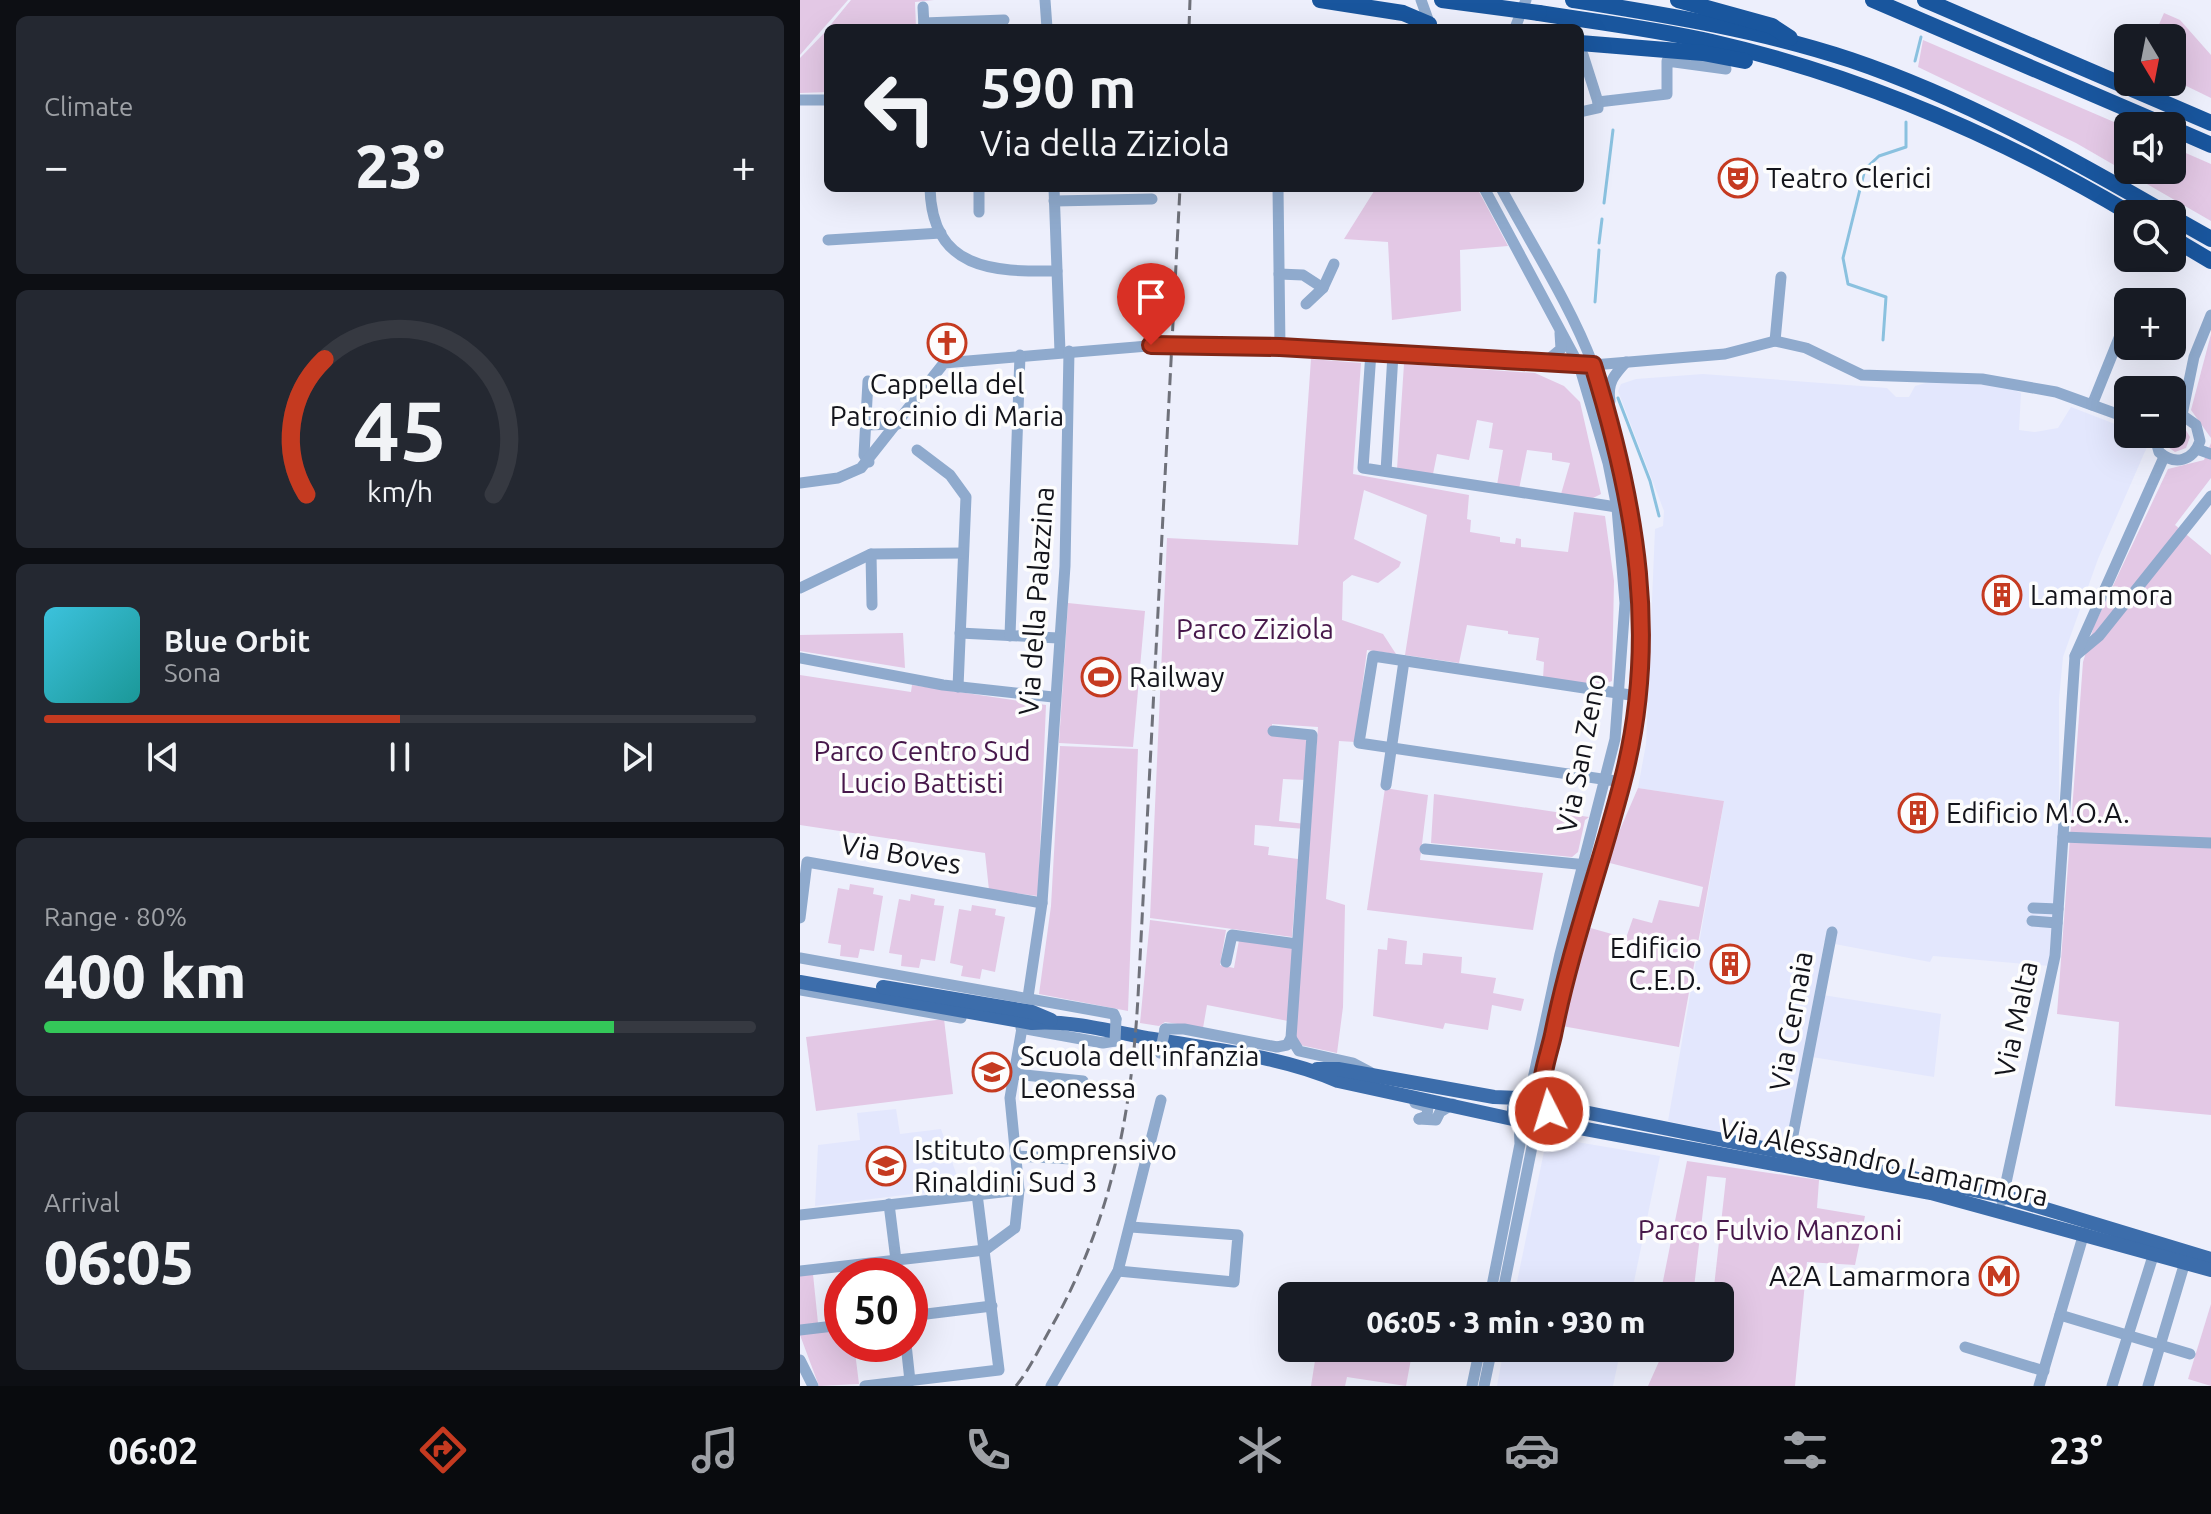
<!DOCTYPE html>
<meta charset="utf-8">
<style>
:root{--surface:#171b24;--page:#242831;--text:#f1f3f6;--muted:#9ea1a6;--line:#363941;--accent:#c53a20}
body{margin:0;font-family:Ubuntu,sans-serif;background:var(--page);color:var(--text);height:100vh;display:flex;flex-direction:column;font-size:30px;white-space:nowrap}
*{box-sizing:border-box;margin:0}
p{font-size:26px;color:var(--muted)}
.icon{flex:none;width:44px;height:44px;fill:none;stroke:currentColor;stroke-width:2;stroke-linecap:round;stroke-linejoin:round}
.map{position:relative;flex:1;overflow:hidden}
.sheet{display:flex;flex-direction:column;gap:16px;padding:16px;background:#0d0f14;width:800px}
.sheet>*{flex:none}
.top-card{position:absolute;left:24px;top:24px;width:760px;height:168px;border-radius:12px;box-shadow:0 8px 32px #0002;background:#171b24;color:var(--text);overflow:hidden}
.needle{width:52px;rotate:170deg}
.controls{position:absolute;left:1314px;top:24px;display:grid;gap:16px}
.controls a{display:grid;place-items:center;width:72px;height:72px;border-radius:12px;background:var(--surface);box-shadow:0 8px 32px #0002;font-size:40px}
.speed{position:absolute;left:24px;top:1258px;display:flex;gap:16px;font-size:40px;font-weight:700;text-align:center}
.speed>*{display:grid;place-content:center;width:104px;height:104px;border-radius:50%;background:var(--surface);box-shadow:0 8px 32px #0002;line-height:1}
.speed .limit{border:12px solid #d22;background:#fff;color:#111}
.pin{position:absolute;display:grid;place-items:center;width:68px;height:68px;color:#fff;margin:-82px -34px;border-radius:50% 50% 50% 0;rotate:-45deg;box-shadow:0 0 8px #0007}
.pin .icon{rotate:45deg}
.me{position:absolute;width:88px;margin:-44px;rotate:355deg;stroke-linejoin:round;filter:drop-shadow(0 0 6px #0008)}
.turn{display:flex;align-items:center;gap:28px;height:168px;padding:0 24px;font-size:36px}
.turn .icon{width:104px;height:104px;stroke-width:2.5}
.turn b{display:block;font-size:56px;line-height:68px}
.big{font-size:60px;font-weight:800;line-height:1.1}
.sheet .tile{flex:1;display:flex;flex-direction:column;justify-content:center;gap:12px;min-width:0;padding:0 28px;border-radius:12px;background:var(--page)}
.sheet .dial{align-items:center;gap:0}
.dial svg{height:208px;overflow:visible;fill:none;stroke:var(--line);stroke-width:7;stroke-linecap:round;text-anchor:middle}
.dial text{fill:var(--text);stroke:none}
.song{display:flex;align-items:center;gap:24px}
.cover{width:96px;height:96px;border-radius:12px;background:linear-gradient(135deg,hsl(190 70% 55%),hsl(180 70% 35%))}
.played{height:8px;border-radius:4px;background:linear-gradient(90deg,var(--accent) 50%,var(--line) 50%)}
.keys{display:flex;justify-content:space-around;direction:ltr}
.heat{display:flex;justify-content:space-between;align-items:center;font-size:44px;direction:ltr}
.charge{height:12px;border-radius:6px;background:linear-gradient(90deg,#34c759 80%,var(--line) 0)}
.trip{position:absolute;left:478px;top:1282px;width:456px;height:80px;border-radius:12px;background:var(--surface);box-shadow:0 8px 32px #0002;font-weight:800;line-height:80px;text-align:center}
.tab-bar{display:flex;height:128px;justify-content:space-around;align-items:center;background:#090b0e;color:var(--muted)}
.tab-bar .icon{width:56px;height:56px}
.tab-bar .on{color:var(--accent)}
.tab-bar b{font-size:36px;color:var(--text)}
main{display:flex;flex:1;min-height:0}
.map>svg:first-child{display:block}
.built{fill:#e3e7fd}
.green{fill:#e3c8e5}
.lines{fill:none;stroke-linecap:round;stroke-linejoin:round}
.stream{stroke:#8ac1df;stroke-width:3}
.minor{stroke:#8faacd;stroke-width:11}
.major{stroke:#3c6dab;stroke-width:14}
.highway{stroke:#19569e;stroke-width:16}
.rail{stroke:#6f717a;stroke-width:3;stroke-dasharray:12 6;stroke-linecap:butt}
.minor-bridge{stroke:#8faacd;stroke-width:11}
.highway-bridge{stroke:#19569e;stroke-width:16}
.route-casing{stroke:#802615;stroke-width:20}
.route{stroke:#c53a20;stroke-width:14}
.labels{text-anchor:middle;stroke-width:7;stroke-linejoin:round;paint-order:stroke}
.poi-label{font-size:28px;fill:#13141b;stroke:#fdfdfd;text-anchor:start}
.street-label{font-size:28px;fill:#13141b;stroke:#fdfdfd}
.park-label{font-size:28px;fill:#47184b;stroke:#fdfdfd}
</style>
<main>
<section class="sheet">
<div class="tile"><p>Climate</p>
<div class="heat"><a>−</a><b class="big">23°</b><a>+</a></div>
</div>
<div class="tile dial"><svg viewBox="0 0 100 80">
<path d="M14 69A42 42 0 1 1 86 69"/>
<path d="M14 69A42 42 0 0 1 21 17" stroke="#c53a20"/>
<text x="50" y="56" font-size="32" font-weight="700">45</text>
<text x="50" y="72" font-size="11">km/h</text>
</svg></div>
<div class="tile">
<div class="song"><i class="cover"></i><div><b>Blue Orbit</b><p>Sona</p></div></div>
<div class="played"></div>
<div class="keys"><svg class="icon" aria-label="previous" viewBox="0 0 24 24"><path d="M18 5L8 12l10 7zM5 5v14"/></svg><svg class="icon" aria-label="pause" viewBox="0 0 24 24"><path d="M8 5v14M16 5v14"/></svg><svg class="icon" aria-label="next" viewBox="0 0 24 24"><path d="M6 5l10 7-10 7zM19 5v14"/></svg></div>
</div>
<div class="tile"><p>Range · 80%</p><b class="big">400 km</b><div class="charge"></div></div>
<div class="tile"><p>Arrival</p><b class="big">06:05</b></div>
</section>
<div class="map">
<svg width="1411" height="1386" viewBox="0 0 1411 1386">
<rect width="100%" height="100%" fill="#edeffc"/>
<!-- built -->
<g class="built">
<polygon points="903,374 1087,388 1096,397 1109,397 1115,386 1133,381 1208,387 1221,393 1219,430 1235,432 1258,428 1271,407 1328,429 1328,434 1339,434 1350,440 1298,559 1263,657 1259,699 1259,861 1250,966 1133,956 1130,962 1024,942 989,1135 975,1144 868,1121 924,801 838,788 846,744 855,529 863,526 864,511 818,391 821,384 836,379"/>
<polygon points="1023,995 1141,1014 1134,1077 1012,1057"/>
<polygon points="96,1109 100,1134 141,1129 161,1188 15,1206 18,1145 60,1140 57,1113"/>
<polygon points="747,1137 860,1156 831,1296 714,1296"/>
<polygon points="704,1348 821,1348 813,1386 697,1386"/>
</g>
<!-- green -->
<g class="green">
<polygon points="0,0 48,0 0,55"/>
<polygon points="51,0 134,0 115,2 116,28 28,28"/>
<polygon points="1364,13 1380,20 1411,55 1411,98 1372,79 1372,38 1353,38"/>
<polygon points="28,29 28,92 0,93 0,58"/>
<polygon points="1123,40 1328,128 1328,170 1372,170 1372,147 1411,164 1411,221 1276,143 1118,67"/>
<polygon points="576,188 677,188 708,246 660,250 661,311 592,320 588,242 544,239"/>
<polygon points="1411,334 1411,438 1391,410"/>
<polygon points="511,359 561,363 553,474 669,495 667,519 671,520 670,532 700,537 700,542 715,544 716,538 721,539 721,547 768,552 774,512 805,516 814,581 812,681 800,686 743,678 744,662 736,660 739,638 708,634 708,631 667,625 659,663 605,655 627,515 564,490 554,539 601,562 599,567 578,583 552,575 543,582 542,620 583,634 596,654 567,650 555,742 539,741 526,899 545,905 543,1007 537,1053 500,1045 495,1036 518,727 472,724 472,735 504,737 508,744 506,780 483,779 479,821 506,824 505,829 455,825 454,845 469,847 468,855 498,859 492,937 350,918 367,538 498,545"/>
<polygon points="604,364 735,373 764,386 780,402 801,494 791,499 761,494 770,463 752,460 752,453 727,450 719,489 697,485 703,450 689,448 693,423 677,420 669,460 637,454 633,474 597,469"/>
<polygon points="1376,424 1384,427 1390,437 1386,448 1375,452 1365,445 1364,434 1372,434 1372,425"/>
<polygon points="1411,443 1411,478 1375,525 1411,555 1411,1115 1315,1106 1319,1022 1257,1014 1283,662 1294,626 1368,469 1404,460"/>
<polygon points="268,603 345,611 333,747 259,743"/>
<polygon points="103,633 105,668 0,651 0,635"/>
<polygon points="0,675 111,692 112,685 246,705 238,896 189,890 185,853 0,825"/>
<polygon points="260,746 338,749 328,1011 239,994 251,906"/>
<polygon points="585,788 628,795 620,860 743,873 733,930 567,910"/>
<polygon points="838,788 924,801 879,1047 762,1026 787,927 826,938 833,918 852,923 859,900 899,907 903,887 806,862"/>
<polygon points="634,794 789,817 785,820 778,852 772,857 631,843"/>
<polygon points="50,884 74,888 73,894 83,896 74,951 60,949 58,958 40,956 41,945 28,943 38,888 49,890"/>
<polygon points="111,894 135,899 134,905 144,906 135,961 121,959 119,968 101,966 102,955 89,953 99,899 110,901"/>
<polygon points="172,905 196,909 195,915 205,917 195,972 182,969 180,979 161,976 163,966 150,963 159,909 171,911"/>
<polygon points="350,920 426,930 420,965 434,968 439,940 493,948 488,1021 407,1005 403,1028 365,1022 359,1026 340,1023"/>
<polygon points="588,938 607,941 605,964 622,965 623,953 662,957 661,973 696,978 693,993 724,999 721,1011 692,1005 688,1030 645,1023 643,1029 573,1016 578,949 587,950"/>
<polygon points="144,1019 153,1094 16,1111 6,1037"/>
<circle cx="731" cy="1110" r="12"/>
<polygon points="887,1161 1019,1180 1017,1208 1065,1216 1055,1265 1007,1262 995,1386 848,1386 865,1348 920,1348 920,1296 913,1296 926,1178 907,1176 893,1296 860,1296"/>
<polygon points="13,1274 18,1323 0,1325 0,1275"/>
<polygon points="1411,1304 1411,1386 1388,1379"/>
<polygon points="42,1329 42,1344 54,1344 59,1384 19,1386 0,1335"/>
<polygon points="517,1348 613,1348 606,1386 547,1377 545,1386 511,1386"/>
</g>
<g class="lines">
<!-- stream -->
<g class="stream">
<polyline points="1115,61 1121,37"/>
<polyline points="804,203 813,130"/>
<polyline points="799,243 802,219"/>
<polyline points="795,302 799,250"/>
<polyline points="1083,340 1086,297 1048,284 1043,258 1065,169 1079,156 1106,147 1106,122"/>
<polyline points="818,398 850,481 859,516"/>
</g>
<!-- minor -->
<g class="minor">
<polyline points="245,0 247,28"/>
<polyline points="621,0 630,25"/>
<polyline points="123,7 124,27"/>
<polyline points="124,23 204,20"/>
<polyline points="715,28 726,0"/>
<polyline points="783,55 798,102 867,94 867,61 926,69"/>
<polyline points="0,100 28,100"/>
<polyline points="780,112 798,108 798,102"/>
<path d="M130,188C132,270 193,272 257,271"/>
<polyline points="179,188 179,212"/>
<polyline points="254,188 260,352"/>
<polyline points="478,188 480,347"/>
<polyline points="684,188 779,365 808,463 817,508 825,603 815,739 760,954 733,1079 723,1095"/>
<path d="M701,188C732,246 770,304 793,365C842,496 856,645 822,781C797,882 748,993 742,1097"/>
<polyline points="254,201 352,199"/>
<polyline points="28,240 141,233"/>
<polyline points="479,274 503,275 523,288"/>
<polyline points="506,304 523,288 534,264"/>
<polyline points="975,341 981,277"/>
<polyline points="571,352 563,468 823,508"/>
<polyline points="744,363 761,349 760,333"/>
<polyline points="68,381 64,455 69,462"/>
<path d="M810,401C807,383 814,375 826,362"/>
<polyline points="1292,405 1323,328"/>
<polyline points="1382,415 1394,357 1411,315"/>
<polyline points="65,425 98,424"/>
<path d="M1354,434L1359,452C1375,466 1393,461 1400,441L1396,425L1382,415L1372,416"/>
<polyline points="1397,449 1411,454"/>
<polyline points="117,450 150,475 166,497 158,687"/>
<polyline points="586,471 593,354"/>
<polyline points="0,483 38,478 61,468 144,363 372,344 793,365 925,354 975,341 1006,348 1062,375 1182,379 1256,392 1328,418"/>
<polyline points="71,554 72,605"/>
<polyline points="0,588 71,554 163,553"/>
<polyline points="160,633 258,638"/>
<polyline points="210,636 220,355"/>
<polyline points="1275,656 1299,636 1411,496"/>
<polyline points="0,658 143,685 253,697"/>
<polyline points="822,782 559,743 573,656 837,696"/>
<polyline points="586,785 604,661"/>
<polyline points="1263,837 1411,843"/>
<polyline points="625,849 787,865"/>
<polyline points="1233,908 1258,909"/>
<polyline points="0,918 7,862 242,903"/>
<polyline points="1232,921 1257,923"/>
<polyline points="0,958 314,1014 316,1019"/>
<polyline points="426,962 432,935 497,944"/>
<polyline points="0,990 161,1018"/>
<polyline points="228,997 242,903 265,566 269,351"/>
<polyline points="221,1028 303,1043 315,1041"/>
<polyline points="365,1029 384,1029 477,1047 487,1045 491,1038 512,735 473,731"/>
<polyline points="491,1038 499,1051 553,1063 570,1072"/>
<polyline points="215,1074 283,1081"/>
<polyline points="615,1103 628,1107 627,1116 619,1119"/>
<polyline points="619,1119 636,1120 640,1112 653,1104"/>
<polyline points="215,1156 272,1159"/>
<polyline points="988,1161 1032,932"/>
<polyline points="1202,1201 1255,956 1275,656 1364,457"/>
<polyline points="89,1204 98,1276"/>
<polyline points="0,1215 219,1190"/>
<polyline points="0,1271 185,1250 215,1228 219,1190 210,1098 222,1028"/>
<polyline points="318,1271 434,1282 438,1235 331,1227"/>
<polyline points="690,1296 720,1144 719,1123"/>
<polyline points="702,1296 736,1127"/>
<polyline points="1260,1315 1390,1354"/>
<polyline points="110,1316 192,1306"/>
<polyline points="0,1330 42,1325"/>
<polyline points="106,1344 110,1381"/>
<polyline points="1165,1347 1244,1371"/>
<polyline points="0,1360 13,1386"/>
<polyline points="65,1386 199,1370 177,1194"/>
<polyline points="251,1386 318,1271 361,1100"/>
<polyline points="672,1386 680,1348"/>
<polyline points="684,1386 692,1348"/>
<polyline points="1239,1386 1284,1233"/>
<polyline points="1312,1386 1354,1253"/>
<polyline points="1348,1386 1385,1262"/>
</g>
<!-- major -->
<g class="major">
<path d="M0,982L232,1023C272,1020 313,1032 353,1039C414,1050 481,1056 538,1081L717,1120"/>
<polyline points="83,987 232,1012 251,1020"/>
<polyline points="517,1069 538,1069 694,1097 719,1098"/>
<circle cx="731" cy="1111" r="17"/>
<polyline points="745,1101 769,1109 1203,1196 1411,1259"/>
<polyline points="742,1124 753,1123 1131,1193 1411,1270"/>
</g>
<!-- highway -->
<g class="highway">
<polyline points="520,0 603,13 629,24"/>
<path d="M773,0C866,15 961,30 1051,60C1163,98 1265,155 1367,214"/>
<polyline points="878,0 972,26 990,38"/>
<polyline points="1073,0 1367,126"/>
<polyline points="1125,0 1411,123"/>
<path d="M739,13C797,22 855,29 912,42C1061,76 1201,137 1331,214"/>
<polyline points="780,43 903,53 945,61"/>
<polyline points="1372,128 1411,145"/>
<polyline points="1372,217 1411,239"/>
<polyline points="1372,238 1411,261"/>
</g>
<!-- rail -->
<g class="rail">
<polyline points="389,28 390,0"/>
<path d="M216,1386C229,1370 238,1351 248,1333C310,1225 331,1120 338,997L380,188"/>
</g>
<!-- minor-bridge -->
<g class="minor-bridge">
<polyline points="315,1041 316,1019"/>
<polyline points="360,1053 365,1029"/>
</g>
<!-- highway-bridge -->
<polyline class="highway-bridge" points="642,0 739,13"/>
</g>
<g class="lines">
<!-- route casing -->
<g class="route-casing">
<path id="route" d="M351,345L480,347L793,365C836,504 860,640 822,783C800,868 770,949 753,1035C749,1053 740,1077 742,1095C743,1100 748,1105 749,1111"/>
</g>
<!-- route -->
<use href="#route" class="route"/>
</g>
<!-- icons -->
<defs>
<g id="theatre-ring" transform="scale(2)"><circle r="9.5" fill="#fdfdfd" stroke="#c53a20" stroke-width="1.5"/><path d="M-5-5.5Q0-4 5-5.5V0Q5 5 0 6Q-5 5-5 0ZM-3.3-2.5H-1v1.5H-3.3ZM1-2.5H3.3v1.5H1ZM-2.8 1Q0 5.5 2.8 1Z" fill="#c53a20"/></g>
<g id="church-ring" transform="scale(2)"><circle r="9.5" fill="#fdfdfd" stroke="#c53a20" stroke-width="1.5"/><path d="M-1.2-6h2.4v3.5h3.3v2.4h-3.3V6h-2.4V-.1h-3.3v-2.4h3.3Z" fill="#c53a20"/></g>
<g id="building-ring" transform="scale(2)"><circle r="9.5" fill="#fdfdfd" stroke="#c53a20" stroke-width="1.5"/><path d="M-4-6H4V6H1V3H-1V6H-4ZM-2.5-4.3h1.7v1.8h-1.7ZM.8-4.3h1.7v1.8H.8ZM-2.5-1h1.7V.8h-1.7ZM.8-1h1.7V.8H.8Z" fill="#c53a20"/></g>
<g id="stadium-ring" transform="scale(2)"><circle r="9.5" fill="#fdfdfd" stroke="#c53a20" stroke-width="1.5"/><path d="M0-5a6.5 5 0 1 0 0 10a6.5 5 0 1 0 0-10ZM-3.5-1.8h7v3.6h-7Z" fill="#c53a20"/></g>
<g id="school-ring" transform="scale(2)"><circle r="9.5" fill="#fdfdfd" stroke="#c53a20" stroke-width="1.5"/><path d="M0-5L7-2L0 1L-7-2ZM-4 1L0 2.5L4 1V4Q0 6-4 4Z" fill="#c53a20"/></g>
<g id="metro-ring" transform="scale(2)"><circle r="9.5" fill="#fdfdfd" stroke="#c53a20" stroke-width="1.5"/><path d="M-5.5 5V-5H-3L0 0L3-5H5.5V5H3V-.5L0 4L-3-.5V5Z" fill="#c53a20"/></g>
</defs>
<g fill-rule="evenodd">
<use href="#theatre-ring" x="938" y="178"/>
<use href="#church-ring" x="147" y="343"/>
<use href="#building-ring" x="1202" y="595"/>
<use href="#stadium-ring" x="301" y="677"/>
<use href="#building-ring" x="1118" y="813"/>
<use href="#building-ring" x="930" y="964"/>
<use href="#school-ring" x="192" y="1072"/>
<use href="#school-ring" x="86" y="1166"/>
<use href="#metro-ring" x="1199" y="1276"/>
</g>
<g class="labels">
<!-- poi labels -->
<g class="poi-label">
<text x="966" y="188">Teatro Clerici</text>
<text x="147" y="394" text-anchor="middle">Cappella del<tspan x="147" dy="32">Patrocinio di Maria</tspan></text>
<text x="1230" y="605">Lamarmora</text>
<text x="329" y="687">Railway</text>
<text x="1146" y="823">Edificio M.O.A.</text>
<text x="902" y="958" text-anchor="end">Edificio<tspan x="902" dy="32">C.E.D.</tspan></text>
<text x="220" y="1066">Scuola dell'infanzia<tspan x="220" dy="32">Leonessa</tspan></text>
<text x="114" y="1160">Istituto Comprensivo<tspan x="114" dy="32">Rinaldini Sud 3</tspan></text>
<text x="1171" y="1286" text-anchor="end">A2A Lamarmora</text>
</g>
<!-- street labels -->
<g class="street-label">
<text transform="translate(236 601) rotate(-86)" y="10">Via della Palazzina</text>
<text transform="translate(781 753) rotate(-79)" y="10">Via San Zeno</text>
<text transform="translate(101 854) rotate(10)" y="10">Via Boves</text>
<text transform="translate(1216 1019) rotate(-78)" y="10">Via Malta</text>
<text transform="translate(991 1021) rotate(-80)" y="10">Via Cernaia</text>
<text transform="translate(1084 1162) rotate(12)" y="10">Via Alessandro Lamarmora</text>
</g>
<!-- park labels -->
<g class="park-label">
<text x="455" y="639">Parco Ziziola</text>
<text x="122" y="761">Parco Centro Sud<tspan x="122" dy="32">Lucio Battisti</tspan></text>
<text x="970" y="1240">Parco Fulvio Manzoni</text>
</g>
</g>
</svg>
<div class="controls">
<a><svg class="needle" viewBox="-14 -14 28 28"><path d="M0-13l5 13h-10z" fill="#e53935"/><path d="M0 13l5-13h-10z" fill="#9ea1a6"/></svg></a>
<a><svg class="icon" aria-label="sound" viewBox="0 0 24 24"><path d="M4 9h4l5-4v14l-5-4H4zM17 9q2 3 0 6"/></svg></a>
<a><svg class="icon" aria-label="search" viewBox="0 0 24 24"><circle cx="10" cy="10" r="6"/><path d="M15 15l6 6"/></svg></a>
<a>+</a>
<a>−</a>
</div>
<div class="speed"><div class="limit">50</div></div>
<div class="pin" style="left:351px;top:345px;background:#d93025"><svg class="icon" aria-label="arrive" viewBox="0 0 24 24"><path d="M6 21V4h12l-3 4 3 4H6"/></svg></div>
<svg class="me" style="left:749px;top:1111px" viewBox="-20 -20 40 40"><circle r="17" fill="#c53a20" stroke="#fff" stroke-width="3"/><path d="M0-11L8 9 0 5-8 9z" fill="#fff"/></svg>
<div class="trip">06:05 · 3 min · 930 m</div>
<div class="top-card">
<div class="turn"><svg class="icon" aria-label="left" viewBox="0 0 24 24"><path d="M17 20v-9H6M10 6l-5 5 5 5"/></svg><div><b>590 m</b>Via della Ziziola</div></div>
</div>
</div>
</main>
<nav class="tab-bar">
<b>06:02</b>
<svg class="icon on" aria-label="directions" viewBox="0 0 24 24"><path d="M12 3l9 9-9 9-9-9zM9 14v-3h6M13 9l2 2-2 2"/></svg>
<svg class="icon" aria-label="music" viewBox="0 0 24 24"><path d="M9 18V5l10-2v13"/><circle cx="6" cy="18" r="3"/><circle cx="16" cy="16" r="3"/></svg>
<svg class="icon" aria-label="phone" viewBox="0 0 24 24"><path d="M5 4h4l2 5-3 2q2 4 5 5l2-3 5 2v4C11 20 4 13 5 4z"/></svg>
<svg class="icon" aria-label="climate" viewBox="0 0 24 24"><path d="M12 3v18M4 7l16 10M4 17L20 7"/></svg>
<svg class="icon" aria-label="car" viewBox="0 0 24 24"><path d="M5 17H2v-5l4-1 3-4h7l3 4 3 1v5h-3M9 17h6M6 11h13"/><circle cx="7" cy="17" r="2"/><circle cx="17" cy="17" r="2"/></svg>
<svg class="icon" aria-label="filters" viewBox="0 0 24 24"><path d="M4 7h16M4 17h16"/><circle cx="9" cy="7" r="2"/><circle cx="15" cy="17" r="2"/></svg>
<b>23°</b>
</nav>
